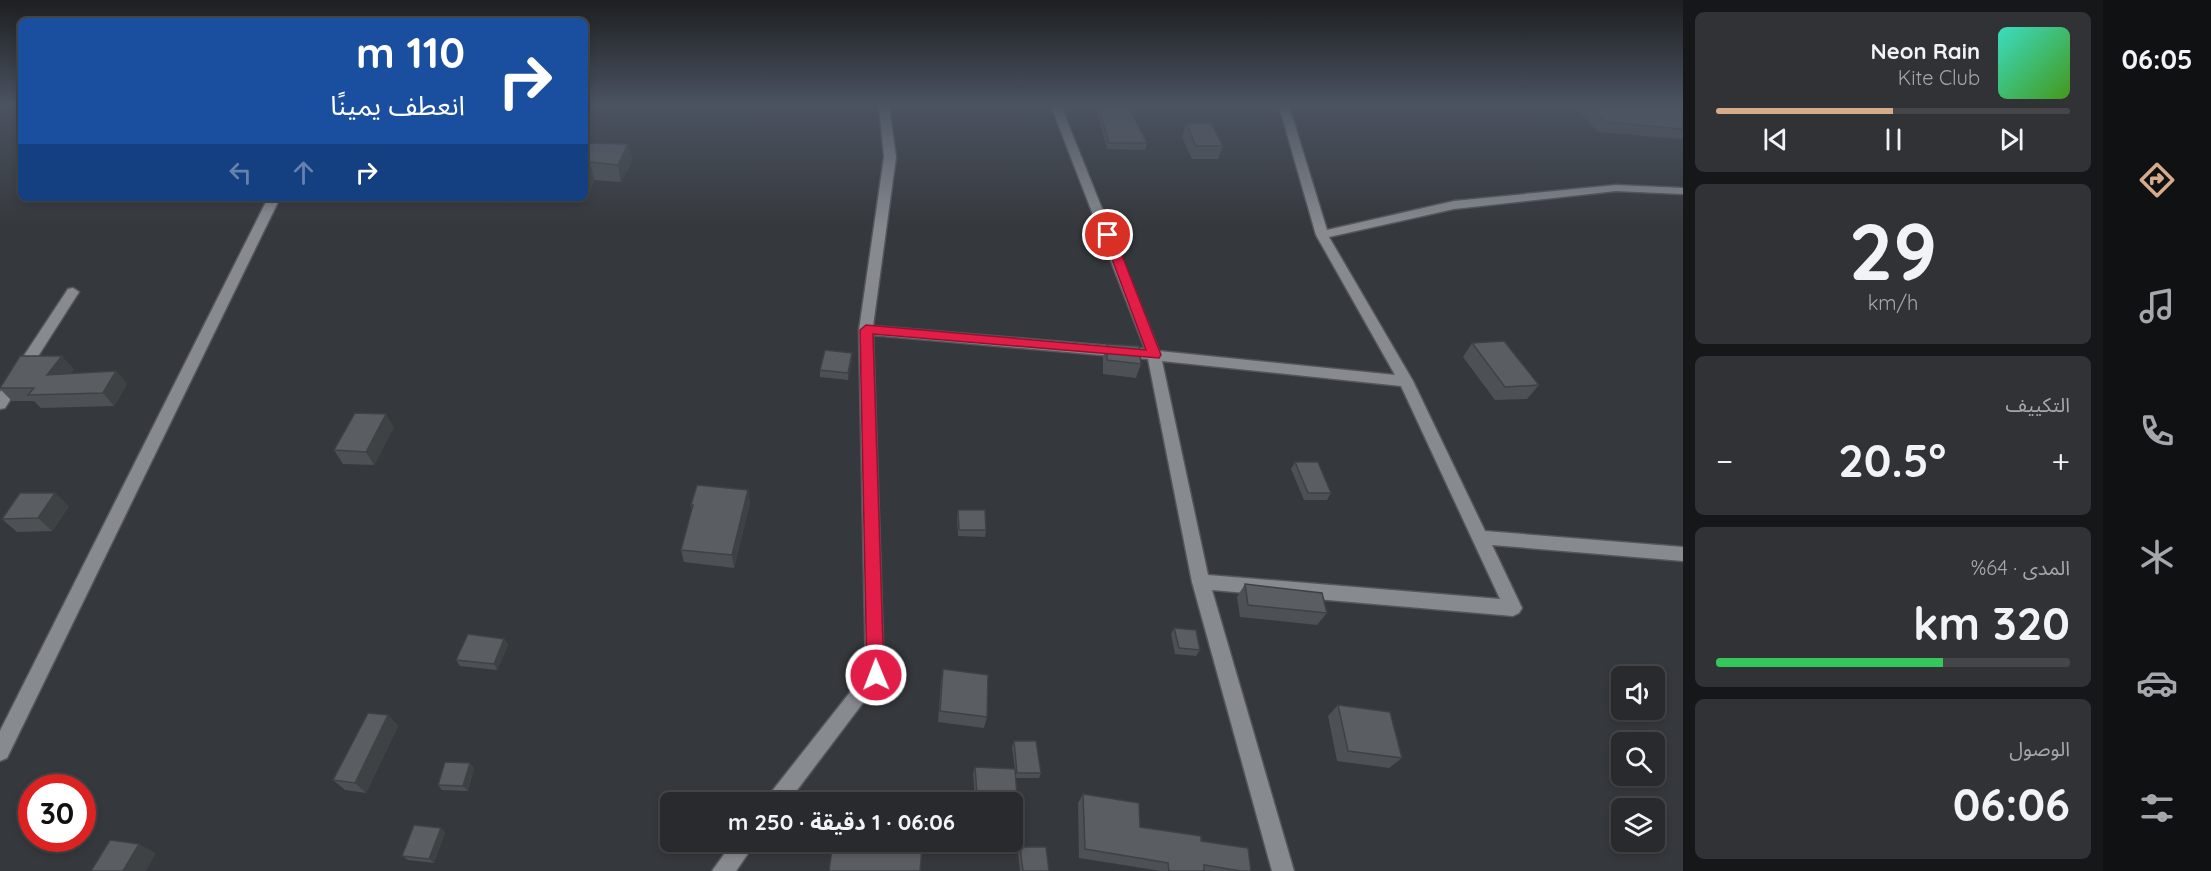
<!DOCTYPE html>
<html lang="ar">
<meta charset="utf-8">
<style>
:root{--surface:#282a2d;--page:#303235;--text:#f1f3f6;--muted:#a5a7aa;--line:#444649;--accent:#d6ab8b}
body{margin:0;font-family:Quicksand,"Noto Sans Arabic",sans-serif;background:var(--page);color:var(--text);direction:rtl;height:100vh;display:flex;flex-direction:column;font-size:22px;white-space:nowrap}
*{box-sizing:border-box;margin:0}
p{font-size:20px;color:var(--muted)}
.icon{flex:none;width:33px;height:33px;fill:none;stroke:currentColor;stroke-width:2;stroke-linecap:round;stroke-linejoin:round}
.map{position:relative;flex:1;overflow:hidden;direction:ltr}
.side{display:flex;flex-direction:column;gap:12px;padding:12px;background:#161719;width:420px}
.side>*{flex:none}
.guide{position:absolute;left:18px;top:18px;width:570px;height:183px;border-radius:9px;box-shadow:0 3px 9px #0003,0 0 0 2px var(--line);direction:rtl;background:#1a4fa0;color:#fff;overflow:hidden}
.tools{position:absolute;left:1611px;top:666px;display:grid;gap:12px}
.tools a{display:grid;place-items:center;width:54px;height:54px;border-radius:9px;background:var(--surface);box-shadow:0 3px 9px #0003,0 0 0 2px var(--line);font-size:30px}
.speed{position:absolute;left:18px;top:774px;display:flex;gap:12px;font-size:30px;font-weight:700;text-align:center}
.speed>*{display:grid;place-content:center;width:78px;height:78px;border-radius:50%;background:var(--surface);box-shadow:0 3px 9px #0003,0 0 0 2px var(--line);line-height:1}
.speed .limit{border:9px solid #d22;background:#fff;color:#111}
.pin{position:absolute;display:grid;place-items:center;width:51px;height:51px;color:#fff;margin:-26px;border:3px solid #fff;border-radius:50%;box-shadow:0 2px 6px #0007}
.me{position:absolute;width:66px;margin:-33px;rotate:359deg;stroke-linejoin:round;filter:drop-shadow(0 0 4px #0008)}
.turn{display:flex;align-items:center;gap:21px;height:126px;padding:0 24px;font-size:27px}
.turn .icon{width:78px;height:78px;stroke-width:2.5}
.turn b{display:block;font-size:42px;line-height:51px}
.lanes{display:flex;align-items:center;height:57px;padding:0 24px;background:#0003;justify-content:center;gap:30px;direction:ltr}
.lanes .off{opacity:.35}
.big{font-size:45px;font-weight:700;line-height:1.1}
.side .tile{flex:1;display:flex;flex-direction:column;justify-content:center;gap:9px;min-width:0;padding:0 21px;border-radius:9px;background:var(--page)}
.side .dial{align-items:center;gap:0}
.dial b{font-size:78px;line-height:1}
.song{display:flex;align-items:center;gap:18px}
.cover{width:72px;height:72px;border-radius:9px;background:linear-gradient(135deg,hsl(170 70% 55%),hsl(100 70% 35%))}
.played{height:6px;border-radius:3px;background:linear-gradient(90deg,var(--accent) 50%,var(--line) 50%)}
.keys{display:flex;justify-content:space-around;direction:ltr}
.heat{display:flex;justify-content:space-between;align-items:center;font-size:33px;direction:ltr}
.charge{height:9px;border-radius:4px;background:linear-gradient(90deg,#34c759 64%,var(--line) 0)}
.trip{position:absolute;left:660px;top:792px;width:363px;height:60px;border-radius:9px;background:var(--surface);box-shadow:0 3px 9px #0003,0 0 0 2px var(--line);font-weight:700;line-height:60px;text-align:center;direction:rtl}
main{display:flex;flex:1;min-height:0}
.menu{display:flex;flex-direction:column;width:108px;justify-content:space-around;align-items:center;background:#101112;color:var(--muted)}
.menu .icon{width:42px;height:42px}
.menu .active{color:var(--accent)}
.menu b{font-size:27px;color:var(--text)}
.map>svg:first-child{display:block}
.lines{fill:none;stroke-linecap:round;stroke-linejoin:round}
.street-casing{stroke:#54565a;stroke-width:3}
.street{fill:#878a8f;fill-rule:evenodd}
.wall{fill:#4d5155}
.shaded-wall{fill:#3f4245}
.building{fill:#5a5e63;stroke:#3f4245;stroke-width:1.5}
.route{fill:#e11d48;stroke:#92132f;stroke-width:1.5}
</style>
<main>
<nav class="menu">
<b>06:05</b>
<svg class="icon active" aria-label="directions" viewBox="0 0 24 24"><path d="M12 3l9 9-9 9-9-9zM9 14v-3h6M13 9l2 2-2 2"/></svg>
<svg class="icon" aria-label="music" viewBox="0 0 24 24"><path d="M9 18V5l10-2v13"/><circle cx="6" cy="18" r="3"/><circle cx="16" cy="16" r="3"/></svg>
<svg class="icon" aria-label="phone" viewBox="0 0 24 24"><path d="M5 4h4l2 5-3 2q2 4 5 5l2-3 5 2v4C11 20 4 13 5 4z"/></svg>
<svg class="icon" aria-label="climate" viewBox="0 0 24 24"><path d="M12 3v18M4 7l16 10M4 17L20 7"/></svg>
<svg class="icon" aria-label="car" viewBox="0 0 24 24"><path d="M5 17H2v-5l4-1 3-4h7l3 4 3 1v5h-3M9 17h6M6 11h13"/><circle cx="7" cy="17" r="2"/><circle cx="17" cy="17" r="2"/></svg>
<svg class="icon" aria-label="filters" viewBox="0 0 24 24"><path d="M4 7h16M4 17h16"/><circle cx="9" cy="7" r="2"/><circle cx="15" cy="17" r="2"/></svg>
</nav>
<section class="side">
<div class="tile">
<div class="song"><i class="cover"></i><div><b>Neon Rain</b><p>Kite Club</p></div></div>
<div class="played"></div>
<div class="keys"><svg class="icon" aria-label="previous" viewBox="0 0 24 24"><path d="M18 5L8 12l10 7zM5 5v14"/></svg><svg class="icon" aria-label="pause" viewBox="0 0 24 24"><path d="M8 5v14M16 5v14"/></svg><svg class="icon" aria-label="next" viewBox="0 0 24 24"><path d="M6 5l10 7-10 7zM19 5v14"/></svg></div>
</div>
<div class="tile dial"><b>29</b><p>km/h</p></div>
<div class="tile"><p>التكييف</p>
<div class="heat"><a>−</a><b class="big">20.5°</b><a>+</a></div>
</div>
<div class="tile"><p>المدى · 64%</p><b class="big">320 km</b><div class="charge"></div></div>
<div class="tile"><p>الوصول</p><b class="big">06:06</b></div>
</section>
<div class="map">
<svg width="1683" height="871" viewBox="0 0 1683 871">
<rect width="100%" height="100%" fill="#35383c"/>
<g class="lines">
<!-- street casing -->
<g class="street-casing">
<g id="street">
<path d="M879,106H889L896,157L873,326L1145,349L1051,106H1061L1159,351L1395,375L1316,235L1279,106H1289L1327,230L1454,201L1616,185L1683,188V194L1616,191L1454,209L1329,237L1413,381L1485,531L1683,547V561L1492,545L1522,608L1519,613L1513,616L1212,590L1294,871H1272L1192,582L1148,359L873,335L884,675L788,802H766L769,795L866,672L859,330L884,157ZM1162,361L1401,386L1500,599L1208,575Z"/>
<polygon points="268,198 280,198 7,758 0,761 0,731"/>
<polygon points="73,288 79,292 5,408 0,409 0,392 68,289"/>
<polygon points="733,842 756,842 736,871 712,871"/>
</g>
</g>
<!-- street -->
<use href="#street" class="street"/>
</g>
<!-- wall -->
<g class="wall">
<polygon points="1095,106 1128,106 1147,143 1145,150 1107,149"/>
<polygon points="1574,106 1683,106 1683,139 1598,132"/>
<polygon points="1186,123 1223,146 1218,159 1192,159 1182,137"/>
<polygon points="585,143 628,144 632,161 621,182 594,180 590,192 585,192"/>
<polygon points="1472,343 1539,385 1527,399 1495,400 1463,357"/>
<polygon points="1107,344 1141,364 1136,378 1103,374 1103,357"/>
<polygon points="852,353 852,360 848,380 820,377 820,370"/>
<polygon points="74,369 70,374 116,371 127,384 114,406 41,408 34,401 12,401 0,389 0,387"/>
<polygon points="394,427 374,465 343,464 334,450"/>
<polygon points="1295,462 1331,493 1327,500 1304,500 1291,469"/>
<polygon points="748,490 750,503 734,568 684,562 681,550 692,510 691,505"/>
<polygon points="69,506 52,531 17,532 2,519"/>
<polygon points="958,510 986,530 985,537 958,536 957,516"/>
<polygon points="1245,584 1327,613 1317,625 1240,617 1237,597"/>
<polygon points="1174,628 1200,650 1196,656 1175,654 1171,634"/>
<polygon points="504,639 508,645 497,670 460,666 456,660"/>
<polygon points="943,669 987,717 984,728 938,722 941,681"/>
<polygon points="1338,705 1402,758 1389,768 1337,761 1328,716"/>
<polygon points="388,715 398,726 366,793 345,790 333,780"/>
<polygon points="1014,741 1041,773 1039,778 1016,778 1017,796 1015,801 975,799 973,773 975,767 1015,769 1012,747"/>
<polygon points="470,763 474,768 468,791 442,790 438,785"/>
<polygon points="1083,794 1140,827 1201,841 1251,871 1161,871 1079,858 1078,803"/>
<polygon points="445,832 434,863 408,860 402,856"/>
<polygon points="1020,847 1049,871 1020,871 1018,852"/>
</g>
<!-- shaded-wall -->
<g class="shaded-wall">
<polygon points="628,144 632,161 621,182 618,165"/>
<polygon points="590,162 594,180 590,192 586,175"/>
<polygon points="852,353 852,360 848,380 848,373"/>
<polygon points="62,356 74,369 59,388 47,375"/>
<polygon points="116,371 127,384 114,406 103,393"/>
<polygon points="386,414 394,427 374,465 366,452"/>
<polygon points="748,490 750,503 734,568 732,555"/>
<polygon points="55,493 69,506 52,531 38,518"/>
<polygon points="504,639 508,645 497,670 494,664"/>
<polygon points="388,715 398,726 366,793 355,783"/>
<polygon points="470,763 474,768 468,791 463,786"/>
<polygon points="441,828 445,832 434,863 429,859"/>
<polygon points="139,844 156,853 146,871 123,871"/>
</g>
<!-- building -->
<g class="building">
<polygon points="1098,106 1128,106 1147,143 1109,143"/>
<polygon points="1589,106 1683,106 1683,129 1605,122"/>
<polygon points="1186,123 1211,123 1223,146 1196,146"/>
<polygon points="585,143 628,144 618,165 590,162 586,175 585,175"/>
<polygon points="1504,341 1539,385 1505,387 1472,343"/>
<polygon points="1107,344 1139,346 1141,364 1107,360"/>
<polygon points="825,350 852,353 848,373 820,370"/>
<polygon points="20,356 62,356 47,375 116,371 103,393 28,395 34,388 0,388"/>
<polygon points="355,413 386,414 366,452 334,450"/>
<polygon points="1295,462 1318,462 1331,493 1308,493"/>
<polygon points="697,485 748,490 732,555 681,550 693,505 691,505"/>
<polygon points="20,493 55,493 38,518 2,519"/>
<polygon points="958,510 985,510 986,530 959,530"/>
<polygon points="1245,584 1322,593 1327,613 1248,605"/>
<polygon points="1174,628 1196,630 1200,650 1179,648"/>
<polygon points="468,634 504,639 494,664 456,660"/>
<polygon points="943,669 988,675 987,717 940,711"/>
<polygon points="1338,705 1390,712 1402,758 1348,751"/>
<polygon points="368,713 388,715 355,783 333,780"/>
<polygon points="1014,741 1036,741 1041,773 1017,773"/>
<polygon points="445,762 470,763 463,786 438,785"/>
<polygon points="975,767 1015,769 1017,796 977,794"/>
<polygon points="1083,794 1139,803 1140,827 1201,836 1201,841 1248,848 1251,871 1241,871 1204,865 1204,871 1169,871 1168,863 1085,849"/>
<polygon points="414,825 441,828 429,859 402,856"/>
<polygon points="110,840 139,844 123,871 91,871"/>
<polygon points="833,842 880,842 922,848 920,871 829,871"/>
<polygon points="1020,847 1046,847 1049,871 1023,871"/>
</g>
<!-- sky -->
<linearGradient id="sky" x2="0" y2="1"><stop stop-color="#1d1f21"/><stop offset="0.46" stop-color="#4b5361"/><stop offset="1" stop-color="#4b5361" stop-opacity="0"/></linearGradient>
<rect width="1683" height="228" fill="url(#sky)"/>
<!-- route -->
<polygon class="route" points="1104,233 1114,235 1161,355 1159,358 873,334 884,675 881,680 876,682 870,680 867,675 860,330 866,325 1146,350 1103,235"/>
</svg>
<div class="tools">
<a><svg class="icon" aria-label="sound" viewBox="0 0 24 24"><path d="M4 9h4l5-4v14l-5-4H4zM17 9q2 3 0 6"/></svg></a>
<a><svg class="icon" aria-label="search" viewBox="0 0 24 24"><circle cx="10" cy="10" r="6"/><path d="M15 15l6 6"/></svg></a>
<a><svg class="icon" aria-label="layers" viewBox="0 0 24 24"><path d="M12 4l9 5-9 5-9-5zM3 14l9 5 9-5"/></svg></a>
</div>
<div class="speed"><div class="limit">30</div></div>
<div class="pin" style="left:1108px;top:235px;background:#d93025"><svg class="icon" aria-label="arrive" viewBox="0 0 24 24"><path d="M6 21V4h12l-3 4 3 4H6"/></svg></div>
<svg class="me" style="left:876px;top:675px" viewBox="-20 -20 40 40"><circle r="17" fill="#e11d48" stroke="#fff" stroke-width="3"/><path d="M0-11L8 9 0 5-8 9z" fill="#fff"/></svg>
<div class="trip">06:06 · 1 دقيقة · 250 m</div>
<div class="guide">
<div class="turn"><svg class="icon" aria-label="right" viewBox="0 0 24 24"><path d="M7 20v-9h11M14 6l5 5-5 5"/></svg><div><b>110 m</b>انعطف يمينًا</div></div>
<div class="lanes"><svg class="icon off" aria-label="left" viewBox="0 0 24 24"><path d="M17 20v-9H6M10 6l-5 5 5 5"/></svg><svg class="icon off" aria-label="ahead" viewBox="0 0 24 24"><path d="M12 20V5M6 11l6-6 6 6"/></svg><svg class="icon" aria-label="right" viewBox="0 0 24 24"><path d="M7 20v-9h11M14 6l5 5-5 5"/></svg></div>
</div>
</div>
</main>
